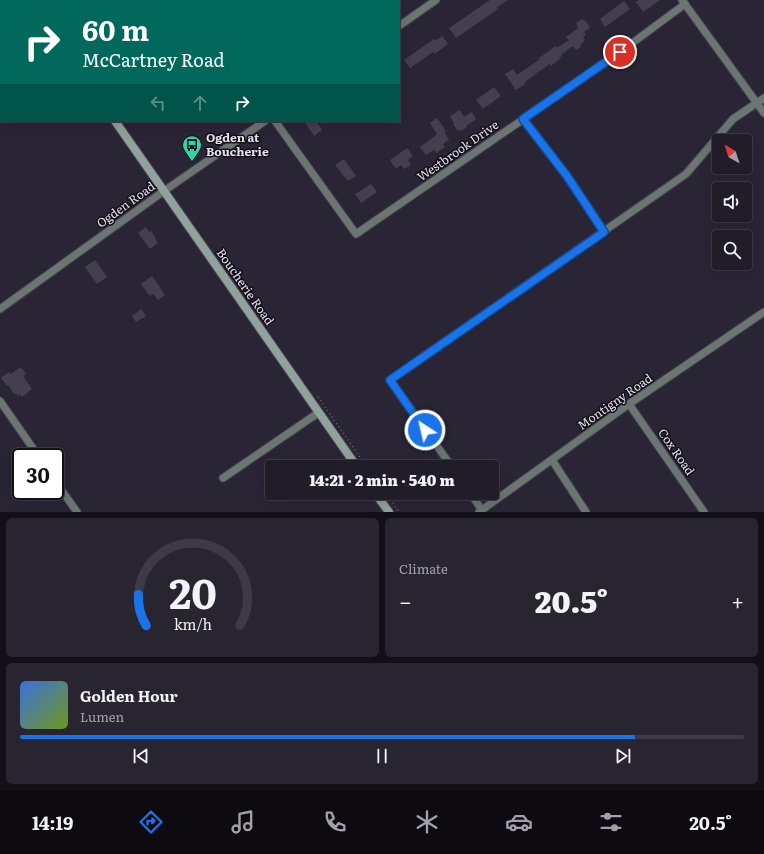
<!DOCTYPE html>
<meta charset="utf-8">
<style>
:root{--surface:#201c28;--page:#282530;--text:#f1f3f6;--muted:#a2a1a8;--line:#3d3a45;--accent:#1a73e8}
body{margin:0;font-family:Literata,serif;background:var(--page);color:var(--text);height:100vh;display:flex;flex-direction:column;font-size:15px;white-space:nowrap}
*{box-sizing:border-box;margin:0}
p{font-size:13px;color:var(--muted)}
.icon{flex:none;width:22px;height:22px;fill:none;stroke:currentColor;stroke-width:2;stroke-linecap:round;stroke-linejoin:round}
.map{position:relative;height:512px;overflow:hidden}
.sheet{display:flex;flex-direction:column;gap:6px;padding:6px;background:#120f16;flex:1}
.sheet>*{flex:none}
.guide{position:absolute;left:0px;top:0px;width:400px;height:122px;box-shadow:0 4px 16px #0002,0 0 0 1px var(--line);background:#00695c;color:#fff;overflow:hidden}
.needle{width:26px;rotate:321deg}
.fabs{position:absolute;left:712px;top:134px;display:grid;gap:8px}
.fabs a{display:grid;place-items:center;width:40px;height:40px;border-radius:4px;background:var(--surface);box-shadow:0 4px 16px #0002,0 0 0 1px var(--line);font-size:20px}
.speed{position:absolute;left:12px;top:448px;display:flex;gap:8px;font-size:20px;font-weight:700;text-align:center}
.speed>*{display:grid;place-content:center;width:52px;height:52px;border-radius:50%;background:var(--surface);box-shadow:0 4px 16px #0002,0 0 0 1px var(--line);line-height:1}
.speed .limit{border:2px solid #111;border-radius:6px;background:#fff;color:#111}
.pin{position:absolute;display:grid;place-items:center;width:34px;height:34px;color:#fff;margin:-17px;border:2px solid #fff;border-radius:50%;box-shadow:0 1px 4px #0007}
.me{position:absolute;width:44px;margin:-22px;rotate:325deg;stroke-linejoin:round;filter:drop-shadow(0 0 3px #0008)}
.turn{display:flex;align-items:center;gap:14px;height:84px;padding:0 16px;font-size:18px}
.turn .icon{width:52px;height:52px;stroke-width:2.5}
.turn b{display:block;font-size:28px;line-height:34px}
.lanes{display:flex;align-items:center;height:38px;padding:0 16px;background:#0003;justify-content:center;gap:20px;direction:ltr}
.lanes .off{opacity:.35}
.big{font-size:30px;font-weight:800;line-height:1.1}
.sheet .tile{flex:1;display:flex;flex-direction:column;justify-content:center;gap:6px;min-width:0;padding:0 14px;border-radius:6px;background:var(--page)}
.sheet .dial{align-items:center;gap:0}
.dial svg{height:104px;overflow:visible;fill:none;stroke:var(--line);stroke-width:7;stroke-linecap:round;text-anchor:middle}
.dial text{fill:var(--text);stroke:none}
.song{display:flex;align-items:center;gap:12px}
.cover{width:48px;height:48px;border-radius:6px;background:linear-gradient(135deg,hsl(220 70% 55%),hsl(80 70% 35%))}
.played{height:4px;border-radius:2px;background:linear-gradient(90deg,var(--accent) 85%,var(--line) 85%)}
.keys{display:flex;justify-content:space-around;direction:ltr}
.heat{display:flex;justify-content:space-between;align-items:center;font-size:22px;direction:ltr}
.sheet .tiles{flex:1;display:grid;gap:6px;grid-template-columns:1fr 1fr}
.tile:last-child{grid-column:span 2}
.trip{position:absolute;left:265px;top:460px;width:234px;height:40px;border-radius:4px;background:var(--surface);box-shadow:0 4px 16px #0002,0 0 0 1px var(--line);font-weight:800;line-height:40px;text-align:center}
.dock{display:flex;height:64px;justify-content:space-around;align-items:center;background:#0d0b10;color:var(--muted)}
.dock .icon{width:28px;height:28px}
.dock .selected{color:var(--accent)}
.dock b{font-size:18px;color:var(--text)}
.map>svg:first-child{display:block}
.building{fill:#443f4f}
.lines{fill:none;stroke-linecap:round;stroke-linejoin:round}
.minor-casing{stroke:#484352;stroke-width:9}
.secondary-casing{stroke:#484352;stroke-width:10}
.path{stroke:#6f6b79;stroke-width:1.5;stroke-dasharray:1 3;stroke-linecap:butt}
.minor{stroke:#6b7571;stroke-width:7}
.secondary{stroke:#91a19b;stroke-width:8}
.route-casing{stroke:#114b97;stroke-width:10}
.route{stroke:#1a73e8;stroke-width:7}
.labels{text-anchor:middle;stroke-width:3;stroke-linejoin:round;paint-order:stroke}
.poi-label{font-size:12px;font-weight:bold;fill:#e5e2ed;stroke:#120f16;text-anchor:start}
.street-label{font-size:12px;fill:#e5e2ed;stroke:#120f16}
</style>
<div class="map">
<svg width="764" height="512" viewBox="0 0 764 512">
<rect width="100%" height="100%" fill="#2a2535"/>
<!-- building -->
<g class="building">
<polygon points="490,0 508,0 497,7 498,9 456,38 449,28"/>
<polygon points="639,0 660,0 643,12 636,2"/>
<polygon points="624,1 630,9 605,27 600,19"/>
<polygon points="582,19 584,21 585,20 590,28 584,32 586,35 583,37 585,40 580,45 581,47 576,50 573,46 561,55 562,56 559,58 560,59 551,66 550,64 538,72 524,83 525,84 516,90 505,74 513,69 517,75 540,59 539,58 556,46 557,48 569,40 566,37 578,28 576,23"/>
<polygon points="442,36 448,44 434,54 433,52 410,68 404,60 434,39 435,41"/>
<polygon points="494,87 501,96 483,109 476,100"/>
<polygon points="460,110 464,117 472,112 476,119 466,126 467,127 461,131 460,130 458,131 453,124 454,123 450,116"/>
<polygon points="437,118 446,131 444,132 449,140 443,144 445,147 436,153 434,150 426,155 420,147 435,136 437,134 430,123"/>
<polygon points="304,121 316,121 322,130 314,136"/>
<polygon points="407,148 413,156 408,160 411,165 404,169 401,165 396,169 390,160"/>
<polygon points="344,159 356,176 348,181 335,165"/>
<polygon points="371,184 377,192 361,203 355,194"/>
<polygon points="146,227 149,232 151,231 156,239 155,239 158,243 150,249 138,233"/>
<polygon points="95,260 107,277 97,284 85,267"/>
<polygon points="152,276 165,295 158,300 153,294 150,296 141,284"/>
<polygon points="141,309 146,316 136,322 132,316"/>
<polygon points="21,367 26,374 23,376 32,389 22,397 20,394 18,396 16,393 14,394 8,385 7,386 1,378 9,372 10,374"/>
</g>
<g class="lines">
<!-- minor casing -->
<g class="minor-casing">
<g id="minor">
<polyline points="362,0 362,1"/>
<polyline points="682,0 764,113"/>
<polyline points="399,26 436,0"/>
<polyline points="523,119 567,176 604,232"/>
<polyline points="275,121 356,234 608,61 685,4"/>
<polyline points="0,309 164,191 265,121"/>
<polyline points="0,401 39,457"/>
<polyline points="629,404 704,512"/>
<polyline points="552,460 586,512"/>
<polyline points="452,467 390,380 686,174 733,119 764,98"/>
<polyline points="223,478 318,413"/>
<polyline points="55,481 77,512"/>
<polyline points="470,493 482,510"/>
<polyline points="479,512 629,404 764,312"/>
</g>
</g>
<!-- secondary casing -->
<g class="secondary-casing">
<g id="secondary">
<polyline points="30,0 30,1"/>
<polyline points="115,121 357,467"/>
<polyline points="375,493 389,512"/>
</g>
</g>
<!-- path -->
<g class="path">
<polyline points="20,1 21,0"/>
<polyline points="0,16 1,15"/>
<polyline points="318,397 367,467"/>
<polyline points="386,493 399,512"/>
</g>
<!-- minor -->
<use href="#minor" class="minor"/>
<!-- secondary -->
<use href="#secondary" class="secondary"/>
</g>
<g class="lines">
<!-- route casing -->
<g class="route-casing">
<polyline id="route" points="425,430 390,380 604,232 567,176 523,119 620,52"/>
</g>
<!-- route -->
<use href="#route" class="route"/>
</g>
<!-- icons -->
<defs>
<g id="bus-pin" transform="scale(1)"><path d="M0 17L-7.5 6A9.5 9.5 0 1 1 7.5 6Z" fill="#2dd5ab" stroke="#120f16"/><path d="M-5-6H5V4H4V6H2V4H-2V6H-4V4H-5ZM-3.5-4V0h7V-4ZM-3.5 1.2v1.5H-2V1.2ZM2 1.2v1.5H3.5V1.2Z" fill="#111"/></g>
</defs>
<g fill-rule="evenodd">
<use href="#bus-pin" x="192" y="145"/>
</g>
<g class="labels">
<!-- poi labels -->
<g class="poi-label">
<text x="206" y="142">Ogden at<tspan x="206" dy="14">Boucherie</tspan></text>
</g>
<!-- street labels -->
<g class="street-label">
<text transform="translate(458 151) rotate(-35)" y="4">Westbrook Drive</text>
<text transform="translate(126 205) rotate(-36)" y="4">Ogden Road</text>
<text transform="translate(245 287) rotate(55)" y="4">Boucherie Road</text>
<text transform="translate(615 402) rotate(-35)" y="4">Montigny Road</text>
<text transform="translate(676 452) rotate(55)" y="4">Cox Road</text>
</g>
</g>
</svg>
<div class="fabs">
<a><svg class="needle" viewBox="-14 -14 28 28"><path d="M0-13l5 13h-10z" fill="#e53935"/><path d="M0 13l5-13h-10z" fill="#a2a1a8"/></svg></a>
<a><svg class="icon" aria-label="sound" viewBox="0 0 24 24"><path d="M4 9h4l5-4v14l-5-4H4zM17 9q2 3 0 6"/></svg></a>
<a><svg class="icon" aria-label="search" viewBox="0 0 24 24"><circle cx="10" cy="10" r="6"/><path d="M15 15l6 6"/></svg></a>
</div>
<div class="speed"><div class="limit">30</div></div>
<div class="pin" style="left:620px;top:52px;background:#d93025"><svg class="icon" aria-label="arrive" viewBox="0 0 24 24"><path d="M6 21V4h12l-3 4 3 4H6"/></svg></div>
<svg class="me" style="left:425px;top:430px" viewBox="-20 -20 40 40"><circle r="17" fill="#1a73e8" stroke="#fff" stroke-width="3"/><path d="M0-11L8 9 0 5-8 9z" fill="#fff"/></svg>
<div class="trip">14:21 · 2 min · 540 m</div>
<div class="guide">
<div class="turn"><svg class="icon" aria-label="right" viewBox="0 0 24 24"><path d="M7 20v-9h11M14 6l5 5-5 5"/></svg><div><b>60 m</b>McCartney Road</div></div>
<div class="lanes"><svg class="icon off" aria-label="left" viewBox="0 0 24 24"><path d="M17 20v-9H6M10 6l-5 5 5 5"/></svg><svg class="icon off" aria-label="ahead" viewBox="0 0 24 24"><path d="M12 20V5M6 11l6-6 6 6"/></svg><svg class="icon" aria-label="right" viewBox="0 0 24 24"><path d="M7 20v-9h11M14 6l5 5-5 5"/></svg></div>
</div>
</div>
<section class="sheet">
<div class="tiles">
<div class="tile dial"><svg viewBox="0 0 100 80">
<path d="M14 69A42 42 0 1 1 86 69"/>
<path d="M14 69A42 42 0 0 1 8 45" stroke="#1a73e8"/>
<text x="50" y="56" font-size="32" font-weight="700">20</text>
<text x="50" y="72" font-size="11">km/h</text>
</svg></div>
<div class="tile"><p>Climate</p>
<div class="heat"><a>−</a><b class="big">20.5°</b><a>+</a></div>
</div>
<div class="tile">
<div class="song"><i class="cover"></i><div><b>Golden Hour</b><p>Lumen</p></div></div>
<div class="played"></div>
<div class="keys"><svg class="icon" aria-label="previous" viewBox="0 0 24 24"><path d="M18 5L8 12l10 7zM5 5v14"/></svg><svg class="icon" aria-label="pause" viewBox="0 0 24 24"><path d="M8 5v14M16 5v14"/></svg><svg class="icon" aria-label="next" viewBox="0 0 24 24"><path d="M6 5l10 7-10 7zM19 5v14"/></svg></div>
</div>
</div>
</section>
<nav class="dock">
<b>14:19</b>
<svg class="icon selected" aria-label="directions" viewBox="0 0 24 24"><path d="M12 3l9 9-9 9-9-9zM9 14v-3h6M13 9l2 2-2 2"/></svg>
<svg class="icon" aria-label="music" viewBox="0 0 24 24"><path d="M9 18V5l10-2v13"/><circle cx="6" cy="18" r="3"/><circle cx="16" cy="16" r="3"/></svg>
<svg class="icon" aria-label="phone" viewBox="0 0 24 24"><path d="M5 4h4l2 5-3 2q2 4 5 5l2-3 5 2v4C11 20 4 13 5 4z"/></svg>
<svg class="icon" aria-label="climate" viewBox="0 0 24 24"><path d="M12 3v18M4 7l16 10M4 17L20 7"/></svg>
<svg class="icon" aria-label="car" viewBox="0 0 24 24"><path d="M5 17H2v-5l4-1 3-4h7l3 4 3 1v5h-3M9 17h6M6 11h13"/><circle cx="7" cy="17" r="2"/><circle cx="17" cy="17" r="2"/></svg>
<svg class="icon" aria-label="filters" viewBox="0 0 24 24"><path d="M4 7h16M4 17h16"/><circle cx="9" cy="7" r="2"/><circle cx="15" cy="17" r="2"/></svg>
<b>20.5°</b>
</nav>
